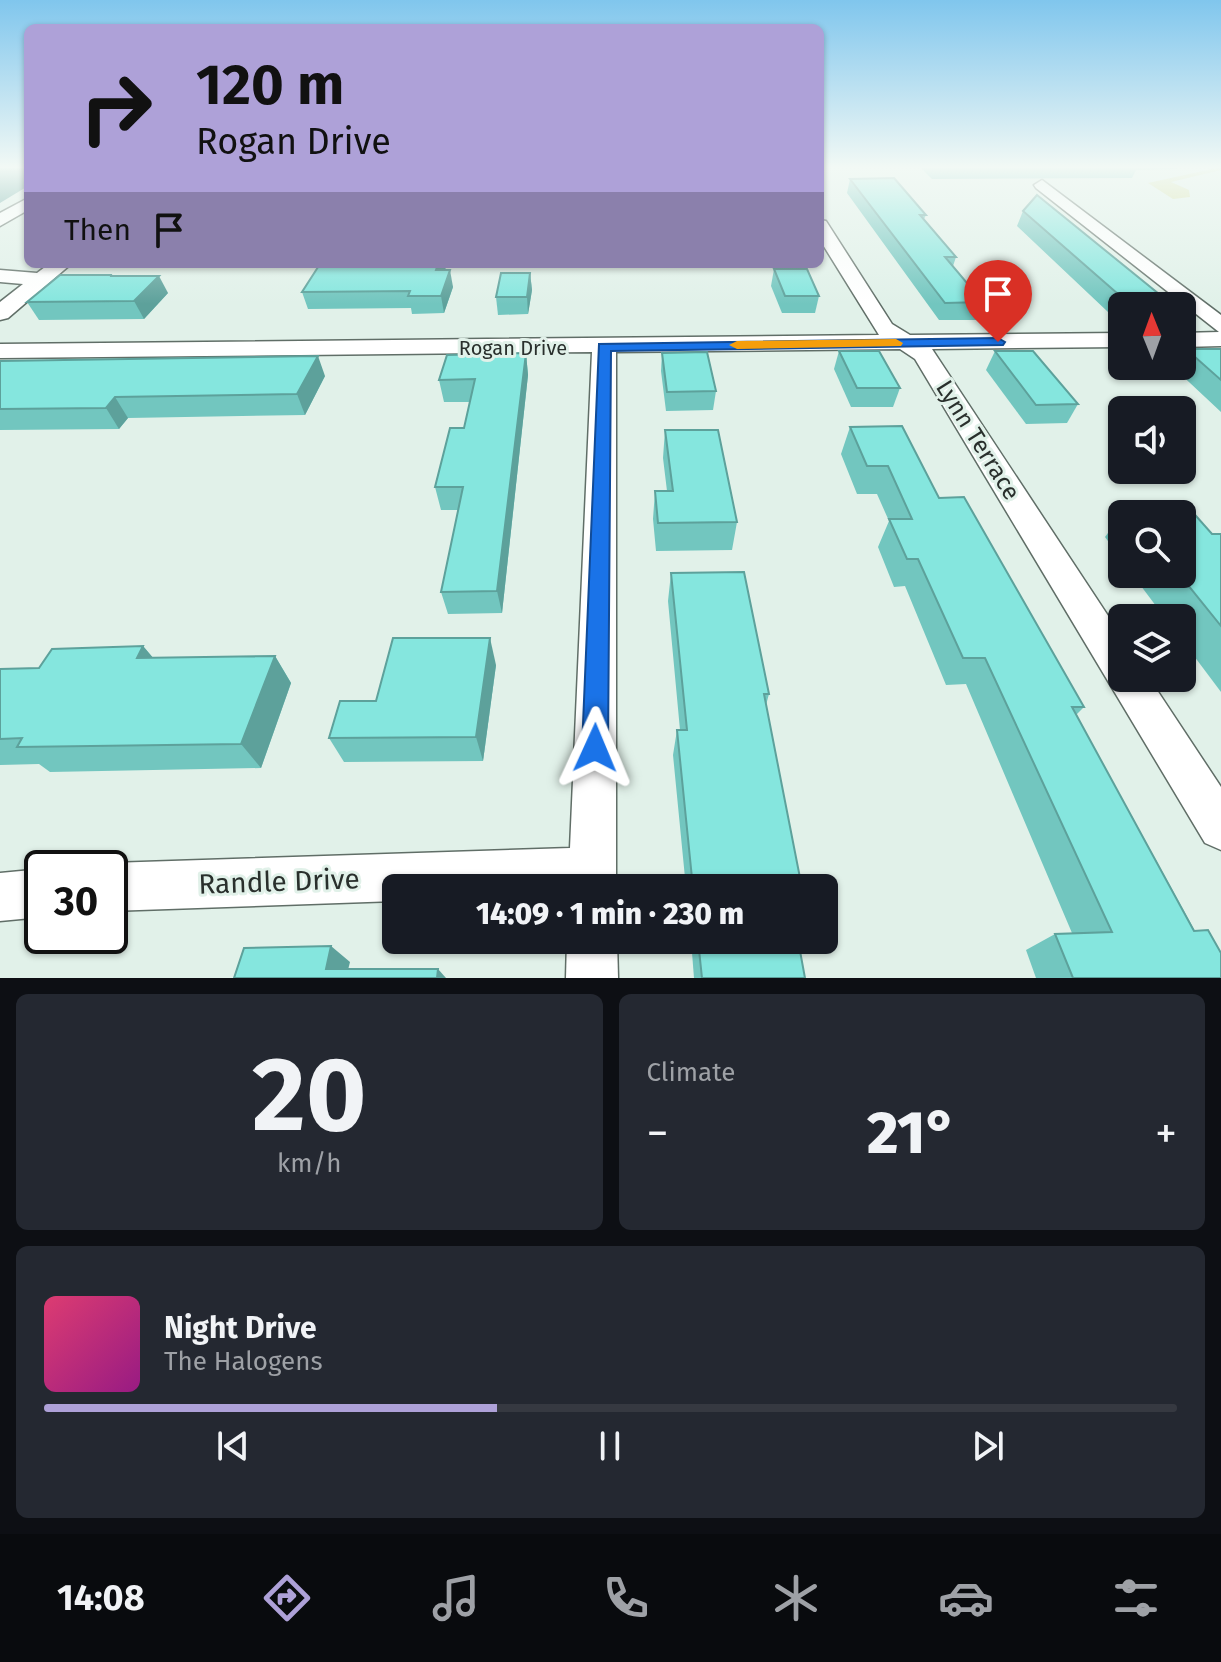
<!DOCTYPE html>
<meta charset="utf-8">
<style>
:root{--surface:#171b24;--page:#242831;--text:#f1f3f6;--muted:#9ea1a6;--line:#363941;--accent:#aea1d8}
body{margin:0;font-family:"Fira Sans",sans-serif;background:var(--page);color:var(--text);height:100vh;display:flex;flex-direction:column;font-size:30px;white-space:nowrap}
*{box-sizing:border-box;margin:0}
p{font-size:26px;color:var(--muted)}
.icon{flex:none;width:44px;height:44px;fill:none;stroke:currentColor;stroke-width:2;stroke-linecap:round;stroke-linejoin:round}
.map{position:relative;height:978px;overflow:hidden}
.panel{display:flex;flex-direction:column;gap:16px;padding:16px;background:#0d0f14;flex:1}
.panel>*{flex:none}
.banner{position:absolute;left:24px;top:24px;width:800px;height:244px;border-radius:12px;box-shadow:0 2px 6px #0004;background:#aea1d8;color:#111;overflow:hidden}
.needle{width:52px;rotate:359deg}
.controls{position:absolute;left:1108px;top:292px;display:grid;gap:16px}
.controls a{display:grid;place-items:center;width:88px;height:88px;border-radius:12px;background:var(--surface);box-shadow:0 2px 6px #0004;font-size:40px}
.speed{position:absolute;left:24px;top:850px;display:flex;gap:16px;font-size:40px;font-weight:700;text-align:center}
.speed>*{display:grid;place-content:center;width:104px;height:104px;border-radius:50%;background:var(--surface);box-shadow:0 2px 6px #0004;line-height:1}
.speed .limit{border:4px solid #111;border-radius:12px;background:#fff;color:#111}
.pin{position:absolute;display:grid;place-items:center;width:68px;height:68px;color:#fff;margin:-82px -34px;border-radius:50% 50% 50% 0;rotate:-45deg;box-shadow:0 0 8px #0007}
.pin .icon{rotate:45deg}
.me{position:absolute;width:88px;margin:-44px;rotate:1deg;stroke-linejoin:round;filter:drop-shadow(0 0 6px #0008)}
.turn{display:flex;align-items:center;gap:28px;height:168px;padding:0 40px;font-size:36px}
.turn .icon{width:104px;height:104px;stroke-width:2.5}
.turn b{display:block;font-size:56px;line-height:68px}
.then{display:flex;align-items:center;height:76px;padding:0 40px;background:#0003;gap:16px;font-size:30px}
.big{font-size:60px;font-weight:800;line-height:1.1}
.panel .card{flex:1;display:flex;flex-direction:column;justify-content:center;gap:12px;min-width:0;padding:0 28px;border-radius:12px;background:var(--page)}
.panel .dial{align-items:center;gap:0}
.dial b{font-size:104px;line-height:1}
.song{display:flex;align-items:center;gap:24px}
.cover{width:96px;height:96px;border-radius:12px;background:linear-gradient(135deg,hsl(340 70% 55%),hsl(310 70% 35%))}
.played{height:8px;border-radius:4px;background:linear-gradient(90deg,var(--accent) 40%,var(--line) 40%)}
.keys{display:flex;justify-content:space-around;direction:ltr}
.heat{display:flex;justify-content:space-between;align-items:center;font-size:44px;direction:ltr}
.panel .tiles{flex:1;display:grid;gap:16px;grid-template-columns:1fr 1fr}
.card:last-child{grid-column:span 2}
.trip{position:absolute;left:382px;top:874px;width:456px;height:80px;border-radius:12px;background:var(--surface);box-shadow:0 2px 6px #0004;font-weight:800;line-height:80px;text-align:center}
.dock{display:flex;height:128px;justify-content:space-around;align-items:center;background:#090b0e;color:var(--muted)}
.dock .icon{width:56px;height:56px}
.dock .on{color:var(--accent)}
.dock b{font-size:36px;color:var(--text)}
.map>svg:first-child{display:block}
.green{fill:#d5dc97}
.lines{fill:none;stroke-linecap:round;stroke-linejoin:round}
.minor-casing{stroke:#606e67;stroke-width:3}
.minor{fill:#fff;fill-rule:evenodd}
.wall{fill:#72c6bf}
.shaded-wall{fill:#5da19b}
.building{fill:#85e6de;stroke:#5da19b;stroke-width:2}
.route{fill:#1a73e8;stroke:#114b97;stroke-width:2}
.slow{fill:#f59e0b}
.labels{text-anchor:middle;stroke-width:6;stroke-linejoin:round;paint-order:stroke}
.far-street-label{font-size:20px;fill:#292f2c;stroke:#e1f1e9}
.street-label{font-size:24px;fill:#292f2c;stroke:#e1f1e9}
.near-street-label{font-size:28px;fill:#292f2c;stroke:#e1f1e9}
</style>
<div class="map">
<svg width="1221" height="978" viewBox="0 0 1221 978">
<rect width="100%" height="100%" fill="#e1f1e9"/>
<!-- green -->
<polygon class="green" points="1221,167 1221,170 1171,182 1189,190 1190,197 1173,199 1148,183"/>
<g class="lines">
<!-- minor casing -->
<g class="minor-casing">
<g id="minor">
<polygon points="1042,180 1221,315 1221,346 1182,347 1182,333 1219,332 1036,188 1034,185"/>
<polygon points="28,198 28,210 0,226 0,213"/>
<polygon points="820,220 826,221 892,324 910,335 1122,333 1122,347 932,349 1122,637 1122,678 1149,678 1221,787 1221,850 1205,843 915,359 900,349 616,352 616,888 396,888 396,901 110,911 110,868 98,868 110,863 570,848 592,352 0,358 0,344 879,335 820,240"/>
<polygon points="49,264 71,264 8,318 0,320 0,302 23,284 0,282 0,270 37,273"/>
<polygon points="42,869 42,917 0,921 0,873"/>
<polygon points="567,940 617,940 618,978 566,978"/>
</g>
</g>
<!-- minor -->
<use href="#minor" class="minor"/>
</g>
<!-- wall -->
<g class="wall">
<polygon points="920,167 1179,167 1177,169 1136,170 1132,178 932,179"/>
<polygon points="850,179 926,215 924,219 956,257 953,266 983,302 976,320 939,320 847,193"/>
<polygon points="1023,211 1159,294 1152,306 1122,306 1122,312 1108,312 1017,226"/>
<polygon points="447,264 445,270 453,287 444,313 412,314 411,308 308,309 302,292"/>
<polygon points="774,269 819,296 815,313 782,313 771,286"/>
<polygon points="530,273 532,290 528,314 498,315 496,297"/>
<polygon points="113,276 168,293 144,319 39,320 27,302"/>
<polygon points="1186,349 1221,349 1221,412 1174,368 1175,366 1182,366 1182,356"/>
<polygon points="839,351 900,388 893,407 851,407 834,369"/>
<polygon points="995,351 1078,404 1067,423 1026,424 986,370"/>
<polygon points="526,353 528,375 502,613 448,614 441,592 458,510 441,510 435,487 464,428 470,402 444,402 439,380"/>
<polygon points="662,353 716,391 713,410 666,411 661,371"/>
<polygon points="0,361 325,376 305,415 128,418 119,429 0,430"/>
<polygon points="850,427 939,498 1084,707 1076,715 1221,978 1036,978 1026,950 1055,934 1072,933 966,684 946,685 905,586 894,587 878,547 889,521 877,494 857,494 841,454"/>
<polygon points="665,430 737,522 732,550 656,551 653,519 655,491 667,491 663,458"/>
<polygon points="1189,508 1212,534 1221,534 1221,692 1182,640 1182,618 1165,618 1132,574 1182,574 1182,514 1122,514 1126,509"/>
<polygon points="1122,514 1122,560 1105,537"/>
<polygon points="671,573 769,694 766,705 802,888 686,888 673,755 677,730 680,730 668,601"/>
<polygon points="143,646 153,658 275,656 291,683 261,768 50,772 39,764 0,765 0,669 39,668"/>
<polygon points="496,665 483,761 344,762 329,738"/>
<polygon points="691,940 798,940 805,978 694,978"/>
</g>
<!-- shaded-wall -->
<g class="shaded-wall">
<polygon points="0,167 28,167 28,186 0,203"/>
<polygon points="438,264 447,264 439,287 436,270"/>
<polygon points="450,270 453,287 444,313 441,296"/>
<polygon points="530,273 532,290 528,314 527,297"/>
<polygon points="159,276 168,293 144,319 134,301"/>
<polygon points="526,353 528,375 502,613 497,591"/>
<polygon points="318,356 325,376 305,415 297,394"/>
<polygon points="115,397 128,418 119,429 106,408"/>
<polygon points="490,638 496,665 483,761 476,737"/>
<polygon points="143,646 166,673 137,658"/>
<polygon points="275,656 291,683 261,768 241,744"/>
<polygon points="331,946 350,962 346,978 326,969"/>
<polygon points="438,969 446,978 437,978"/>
</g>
<!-- building -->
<g class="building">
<polygon points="894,178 926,215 920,215 956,257 945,257 983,302 945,303 850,179"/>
<polygon points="1037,195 1159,294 1118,294 1023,211"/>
<polygon points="320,264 438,264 436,270 450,270 441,296 408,296 410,291 302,292"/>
<polygon points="774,269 807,269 819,296 785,296"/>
<polygon points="501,273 530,273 527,297 496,297"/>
<polygon points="60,275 112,275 110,276 159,276 134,301 27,302"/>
<polygon points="1186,349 1221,349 1221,380"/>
<polygon points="839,351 879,351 900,388 857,388"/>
<polygon points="995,351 1033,351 1078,404 1036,405"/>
<polygon points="707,352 716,391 667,392 662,353"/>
<polygon points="526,353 497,591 441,592 463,487 435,487 450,428 464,428 475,379 439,380 447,355"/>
<polygon points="318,356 297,394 115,397 106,408 0,409 0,361"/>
<polygon points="902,426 939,498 964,497 1084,707 1072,707 1194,931 1208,930 1221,953 1221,978 1073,978 1055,934 1112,932 985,658 963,658 918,559 907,559 889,519 912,519 888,466 867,466 850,427"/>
<polygon points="665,430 718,430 737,522 658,523 655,491 673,491"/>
<polygon points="1189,508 1212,534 1221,534 1221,626 1179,574 1182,574 1182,514 1130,514 1126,509"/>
<polygon points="744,572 769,694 764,694 802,888 693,888 677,730 687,730 671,573"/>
<polygon points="393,638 490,638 476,737 329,738 340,701 376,701"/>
<polygon points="143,646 137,658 275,656 241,744 17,747 22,738 0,739 0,669 39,668 52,649"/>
<polygon points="698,940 798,940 805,978 702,978"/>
<polygon points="331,946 326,969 438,969 437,978 234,978 244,948"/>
</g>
<!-- sky -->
<linearGradient id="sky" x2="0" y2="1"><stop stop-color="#80c6ed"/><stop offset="0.55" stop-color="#f2f9f5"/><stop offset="1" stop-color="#f2f9f5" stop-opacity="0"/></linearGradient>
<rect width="1221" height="304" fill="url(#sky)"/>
<!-- route -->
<polygon class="route" points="998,338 1005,342 1003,345 611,351 608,748 604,757 595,760 586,757 582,748 599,344"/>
<!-- slow -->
<polygon class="slow" points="896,339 903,343 901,346 737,349 729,345 737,341"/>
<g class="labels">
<!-- far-street labels -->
<g class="far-street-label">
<text x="513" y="355">Rogan Drive</text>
</g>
<!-- street labels -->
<g class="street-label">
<text transform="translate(978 440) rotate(58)" y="8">Lynn Terrace</text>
</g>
<!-- near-street labels -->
<g class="near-street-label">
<text transform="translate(279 881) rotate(-2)" y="10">Randle Drive</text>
</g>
</g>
</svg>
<div class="controls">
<a><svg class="needle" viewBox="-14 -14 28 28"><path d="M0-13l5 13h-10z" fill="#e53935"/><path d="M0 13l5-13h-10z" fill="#9ea1a6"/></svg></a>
<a><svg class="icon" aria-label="sound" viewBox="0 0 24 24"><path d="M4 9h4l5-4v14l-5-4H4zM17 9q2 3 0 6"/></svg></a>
<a><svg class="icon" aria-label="search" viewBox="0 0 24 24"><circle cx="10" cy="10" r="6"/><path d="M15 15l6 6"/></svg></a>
<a><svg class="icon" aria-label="layers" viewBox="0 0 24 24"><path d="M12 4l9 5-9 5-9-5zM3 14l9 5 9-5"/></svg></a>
</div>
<div class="speed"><div class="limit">30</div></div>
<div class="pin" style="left:998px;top:342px;background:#d93025"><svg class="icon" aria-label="arrive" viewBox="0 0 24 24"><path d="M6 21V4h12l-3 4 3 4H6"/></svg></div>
<svg class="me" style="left:595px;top:748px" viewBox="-20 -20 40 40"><path d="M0-17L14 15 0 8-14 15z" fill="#1a73e8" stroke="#fff" stroke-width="4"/></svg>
<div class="trip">14:09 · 1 min · 230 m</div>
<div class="banner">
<div class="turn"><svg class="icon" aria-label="right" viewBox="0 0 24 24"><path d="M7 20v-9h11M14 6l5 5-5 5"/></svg><div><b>120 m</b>Rogan Drive</div></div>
<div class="then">Then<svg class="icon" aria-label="arrive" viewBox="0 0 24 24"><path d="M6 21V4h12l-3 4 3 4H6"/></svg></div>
</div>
</div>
<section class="panel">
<div class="tiles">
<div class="card dial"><b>20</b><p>km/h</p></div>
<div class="card"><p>Climate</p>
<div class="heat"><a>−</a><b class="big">21°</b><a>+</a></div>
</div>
<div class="card">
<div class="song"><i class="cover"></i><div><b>Night Drive</b><p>The Halogens</p></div></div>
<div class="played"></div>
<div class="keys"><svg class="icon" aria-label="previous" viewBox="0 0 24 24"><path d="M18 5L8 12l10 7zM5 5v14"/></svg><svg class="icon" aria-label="pause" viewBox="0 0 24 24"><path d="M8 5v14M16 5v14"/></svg><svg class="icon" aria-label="next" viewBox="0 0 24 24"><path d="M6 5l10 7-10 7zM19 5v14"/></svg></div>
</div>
</div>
</section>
<nav class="dock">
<b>14:08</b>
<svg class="icon on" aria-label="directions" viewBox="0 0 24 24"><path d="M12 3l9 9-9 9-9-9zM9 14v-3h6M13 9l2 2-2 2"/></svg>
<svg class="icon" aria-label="music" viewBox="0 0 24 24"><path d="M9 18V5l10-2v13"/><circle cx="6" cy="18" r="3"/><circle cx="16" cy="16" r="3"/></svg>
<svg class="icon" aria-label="phone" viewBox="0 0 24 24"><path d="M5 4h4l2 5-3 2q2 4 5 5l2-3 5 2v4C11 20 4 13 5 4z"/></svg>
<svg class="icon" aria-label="climate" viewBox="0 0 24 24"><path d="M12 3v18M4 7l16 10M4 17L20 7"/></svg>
<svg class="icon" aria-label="car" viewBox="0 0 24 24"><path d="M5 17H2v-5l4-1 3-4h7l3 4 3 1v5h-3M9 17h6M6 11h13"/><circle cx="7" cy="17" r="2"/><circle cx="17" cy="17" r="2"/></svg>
<svg class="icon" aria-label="filters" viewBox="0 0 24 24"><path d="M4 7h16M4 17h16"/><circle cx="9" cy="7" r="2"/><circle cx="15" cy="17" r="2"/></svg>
</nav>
